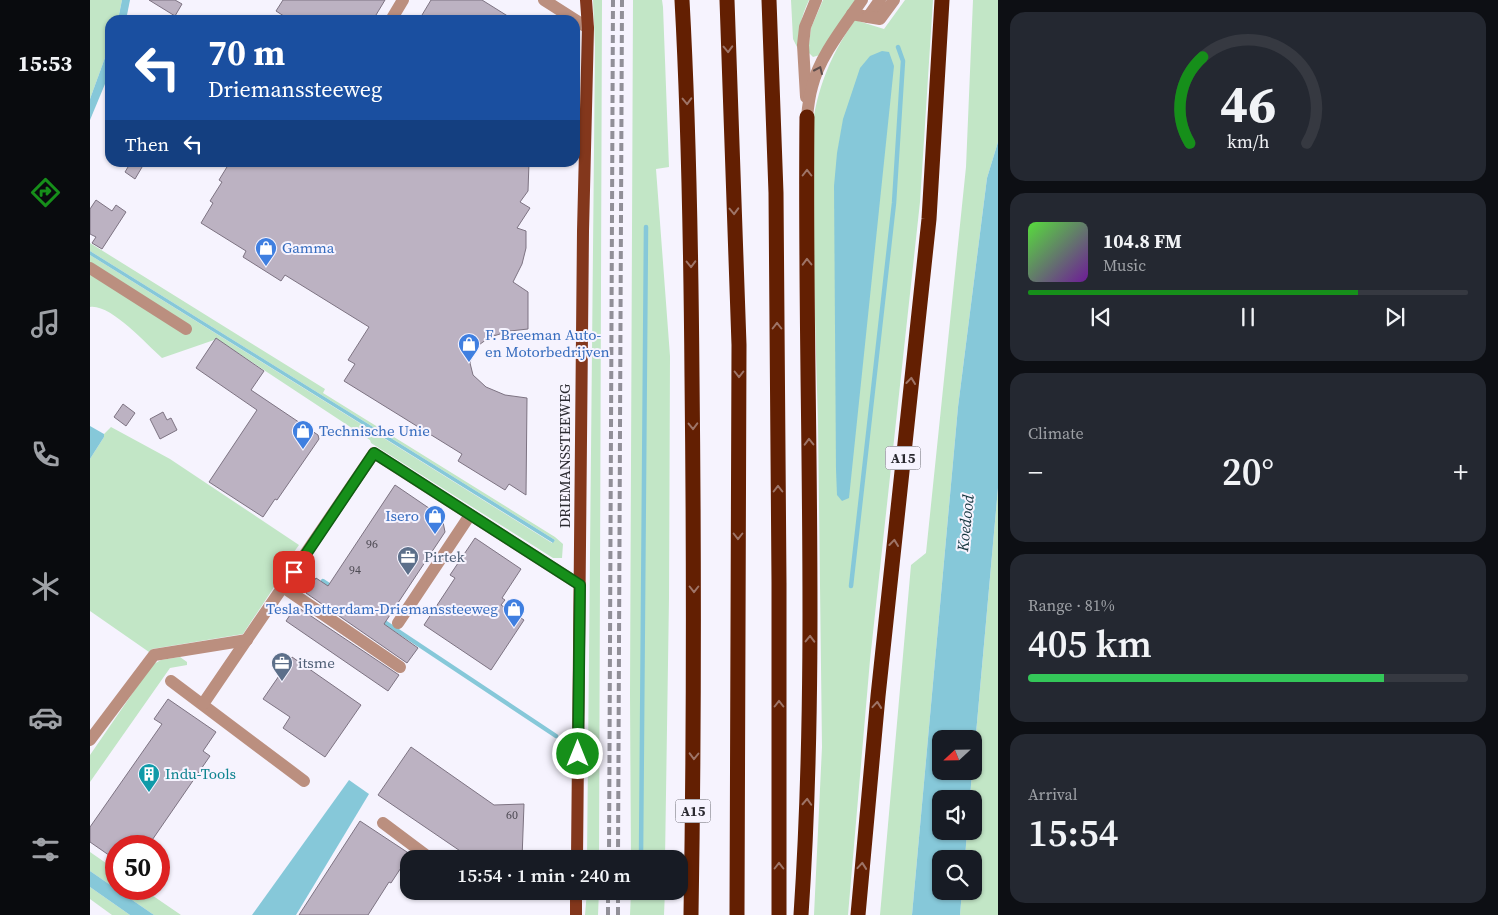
<!DOCTYPE html>
<meta charset="utf-8">
<style>
:root{--surface:#171b24;--page:#242831;--text:#f1f3f6;--muted:#9ea1a6;--line:#363941;--accent:#168f1a}
body{margin:0;font-family:"Source Serif 4",serif;background:var(--page);color:var(--text);height:100vh;display:flex;flex-direction:column;font-size:19px;white-space:nowrap}
*{box-sizing:border-box;margin:0}
p{font-size:16px;color:var(--muted)}
.icon{flex:none;width:28px;height:28px;fill:none;stroke:currentColor;stroke-width:2;stroke-linecap:round;stroke-linejoin:round}
.map{position:relative;flex:1;overflow:hidden}
.details{display:flex;flex-direction:column;gap:12px;padding:12px;background:#0d0f14;width:500px}
.details>*{flex:none}
.top-card{position:absolute;left:15px;top:15px;width:475px;height:152px;border-radius:15px;box-shadow:0 1px 4px #0004;background:#1a4fa0;color:#fff;overflow:hidden}
.needle{width:32px;rotate:248deg}
.controls{position:absolute;left:842px;top:730px;display:grid;gap:10px}
.controls a{display:grid;place-items:center;width:50px;height:50px;border-radius:10px;background:var(--surface);box-shadow:0 1px 4px #0004;font-size:25px}
.speed{position:absolute;left:15px;top:835px;display:flex;gap:10px;font-size:25px;font-weight:700;text-align:center}
.speed>*{display:grid;place-content:center;width:65px;height:65px;border-radius:50%;background:var(--surface);box-shadow:0 1px 4px #0004;line-height:1}
.speed .limit{border:8px solid #d22;background:#fff;color:#111}
.pin{position:absolute;display:grid;place-items:center;width:42px;height:42px;color:#fff;margin:-21px;border-radius:10px;box-shadow:0 2px 8px #0006}
.me{position:absolute;width:55px;margin:-28px;rotate:0deg;stroke-linejoin:round;filter:drop-shadow(0 0 4px #0008)}
.turn{display:flex;align-items:center;gap:18px;height:105px;padding:0 20px;font-size:22px}
.turn .icon{width:65px;height:65px;stroke-width:2.5}
.turn b{display:block;font-size:35px;line-height:42px}
.then{display:flex;align-items:center;height:48px;padding:0 20px;background:#0003;gap:10px;font-size:19px}
.big{font-size:38px;font-weight:600;line-height:1.1}
.details .tile{flex:1;display:flex;flex-direction:column;justify-content:center;gap:8px;min-width:0;padding:0 18px;border-radius:15px;background:var(--page)}
.details .dial{align-items:center;gap:0}
.dial svg{height:130px;overflow:visible;fill:none;stroke:var(--line);stroke-width:7;stroke-linecap:round;text-anchor:middle}
.dial text{fill:var(--text);stroke:none}
.song{display:flex;align-items:center;gap:15px}
.cover{width:60px;height:60px;border-radius:8px;background:linear-gradient(135deg,hsl(110 70% 55%),hsl(280 70% 35%))}
.played{height:5px;border-radius:2px;background:linear-gradient(90deg,var(--accent) 75%,var(--line) 75%)}
.keys{display:flex;justify-content:space-around;direction:ltr}
.heat{display:flex;justify-content:space-between;align-items:center;font-size:28px;direction:ltr}
.charge{height:8px;border-radius:4px;background:linear-gradient(90deg,#34c759 81%,var(--line) 0)}
.trip{position:absolute;left:310px;top:850px;width:288px;height:50px;border-radius:15px;background:var(--surface);box-shadow:0 1px 4px #0004;font-weight:600;line-height:50px;text-align:center}
main{display:flex;flex:1;min-height:0}
.tabs{display:flex;flex-direction:column;width:90px;justify-content:space-around;align-items:center;background:#090b0e;color:var(--muted)}
.tabs .icon{width:35px;height:35px}
.tabs .selected{color:var(--accent)}
.tabs b{font-size:22px;color:var(--text)}
.map>svg:first-child{display:block}
.green{fill:#c2e6c6}
.water{fill:#86c8d9}
.lines{fill:none;stroke-linecap:round;stroke-linejoin:round}
.stream{stroke:#86c8d9;stroke-width:4.5}
.building{fill:#bcb2c2;stroke:#7d7382}
.minor{stroke:#bb8f7f;stroke-width:12}
.major{stroke:#83371c;stroke-width:12}
.highway{stroke:#631f02;stroke-width:15}
.rail{stroke:#918f98;stroke-width:4;stroke-dasharray:8 4;stroke-linecap:butt}
.oneway{stroke:#9e7467}
.oneway2{stroke:#5d4d4c}
.route-casing{stroke:#0e5d11;stroke-width:12}
.route{stroke:#168f1a;stroke-width:9}
.labels{text-anchor:middle;stroke-width:4;stroke-linejoin:round;paint-order:stroke}
.number-label{font-size:12px;fill:#4e4b54}
.shield{fill:#f6f3fe;stroke:#67666e;stroke-width:1}
.shield-label{font-size:14px;font-weight:bold;fill:#2a2930}
.shop-label{font-size:15px;fill:#366cbe;stroke:#f6f3fe;text-anchor:start}
.street-label{font-size:15px;fill:#2a2930;stroke:#f6f3fe}
.service-label{font-size:15px;fill:#4e5e75;stroke:#f6f3fe;text-anchor:start}
.culture-label{font-size:15px;fill:#0d838f;stroke:#f6f3fe;text-anchor:start}
.water-label{font-size:16px;font-style:italic;fill:#14353d;stroke:#f6f3fe}
</style>
<main>
<nav class="tabs">
<b>15:53</b>
<svg class="icon selected" aria-label="directions" viewBox="0 0 24 24"><path d="M12 3l9 9-9 9-9-9zM9 14v-3h6M13 9l2 2-2 2"/></svg>
<svg class="icon" aria-label="music" viewBox="0 0 24 24"><path d="M9 18V5l10-2v13"/><circle cx="6" cy="18" r="3"/><circle cx="16" cy="16" r="3"/></svg>
<svg class="icon" aria-label="phone" viewBox="0 0 24 24"><path d="M5 4h4l2 5-3 2q2 4 5 5l2-3 5 2v4C11 20 4 13 5 4z"/></svg>
<svg class="icon" aria-label="climate" viewBox="0 0 24 24"><path d="M12 3v18M4 7l16 10M4 17L20 7"/></svg>
<svg class="icon" aria-label="car" viewBox="0 0 24 24"><path d="M5 17H2v-5l4-1 3-4h7l3 4 3 1v5h-3M9 17h6M6 11h13"/><circle cx="7" cy="17" r="2"/><circle cx="17" cy="17" r="2"/></svg>
<svg class="icon" aria-label="filters" viewBox="0 0 24 24"><path d="M4 7h16M4 17h16"/><circle cx="9" cy="7" r="2"/><circle cx="15" cy="17" r="2"/></svg>
</nav>
<div class="map">
<svg width="908" height="915" viewBox="0 0 908 915">
<rect width="100%" height="100%" fill="#f6f3fe"/>
<!-- green -->
<g class="green">
<polygon points="0,0 32,0 28,20 20,20 20,44 0,99"/>
<polygon points="503,0 512,0 509,859 497,859 505,47"/>
<polygon points="543,0 572,0 573,7 579,167 566,169 580,356 579,598 575,859 541,859 540,695"/>
<path d="M701,0H719C711,17 708,31 708,49L703,39Z"/>
<polygon points="733,0 766,0 730,55 723,57 718,52 721,28"/>
<path d="M815,0H843L830,202L780,660L758,915H724L732,747L728,424L720,143C725,95 737,60 765,20L794,29Z"/>
<polygon points="883,0 908,0 908,142 897,178 868,407 822,915 790,915 821,565 836,553 876,167"/>
<path d="M0,243L235,389L233,393L465,537L473,544L472,558H463L281,443L280,440L127,339L72,358C56,344 21,304 0,307V255L462,543L465,540L0,251Z"/>
<polygon points="21,427 80,459 209,545 204,552 204,557 153,634 62,649 59,652 0,611 0,459 14,437 14,434"/>
<polygon points="908,488 908,915 870,915 872,891 884,891 884,859 875,859 877,831 884,831 884,799 880,799 882,771 884,771 884,756"/>
<polygon points="90,657 97,662 97,665 80,668 0,782 0,755 62,665 71,660"/>
<polygon points="0,852 26,870 26,889 53,889 91,915 64,915 0,871"/>
<polygon points="0,887 40,915 22,915 0,899"/>
<polygon points="497,891 509,891 508,915 495,915"/>
<polygon points="541,891 575,891 574,915 540,915"/>
</g>
<!-- water -->
<g class="water">
<polygon points="32,0 40,0 36,20 28,20"/>
<polygon points="20,44 20,72 0,120 0,99"/>
<polygon points="792,51 799,52 804,66 759,498 752,501 747,495 746,470 744,186 747,153 753,119 770,68 780,56"/>
<polygon points="908,142 908,488 884,756 884,739 851,739 851,771 882,771 880,799 851,799 851,831 877,831 875,859 851,859 851,891 872,891 870,915 822,915 868,407 897,178"/>
<polygon points="0,251 465,540 463,543 0,255"/>
<polygon points="0,426 14,434 14,437 0,459"/>
<polygon points="259,780 279,794 206,915 162,915"/>
<polygon points="0,871 64,915 40,915 0,887"/>
</g>
<g class="lines">
<!-- stream -->
<g class="stream">
<polyline points="233,581 242,587"/>
<polyline points="761,586 804,203 813,61 808,47"/>
<polyline points="290,619 466,736"/>
<polyline points="551,859 556,227"/>
</g>
</g>
<!-- building -->
<g class="building">
<polygon points="59,0 85,0 92,4 85,16"/>
<polygon points="193,0 295,0 283,20 200,20 186,11"/>
<polygon points="341,0 392,0 424,20 329,20"/>
<polygon points="41,162 55,162 45,179 35,172"/>
<polygon points="140,162 439,162 438,191 430,202 440,208 427,228 436,231 436,248 432,264 423,282 438,292 438,329 420,331 400,337 386,347 382,355 380,363 383,375 396,387 415,395 437,398 436,495 419,484 415,490 368,461 372,454 254,381 265,364 258,360 279,327 195,275 191,281 153,257 156,251 111,223 123,203 120,201 132,182 129,180"/>
<polygon points="6,200 22,211 26,205 36,212 12,249 2,243 6,237 0,234 0,209"/>
<polygon points="126,338 174,371 161,390 228,435 229,439 187,500 185,499 173,517 119,482 167,410 106,368"/>
<polygon points="33,404 45,413 36,426 24,417"/>
<polygon points="73,412 77,420 81,418 87,430 70,439 60,419"/>
<polygon points="305,485 352,517 355,532 294,624 328,648 317,663 216,593 226,578 238,586"/>
<polygon points="385,538 431,569 412,598 415,600 411,605 434,620 401,670 334,625 365,578 360,575"/>
<polygon points="206,606 309,675 298,691 196,621"/>
<polygon points="202,657 271,705 235,757 193,728 200,717 173,699"/>
<polygon points="78,699 126,732 113,751 120,756 58,846 26,846 26,860 0,842 0,827 72,724 64,719"/>
<polygon points="321,747 404,805 434,804 432,859 382,859 288,795"/>
<polygon points="270,821 320,854 301,883 299,882 278,915 209,915"/>
</g>
<g class="lines">
<!-- minor -->
<g class="minor">
<polyline points="454,0 498,28"/>
<polyline points="762,14 778,17 790,0"/>
<polyline points="778,17 790,19 804,0"/>
<polyline points="301,20 313,0"/>
<polyline points="716,97 713,45 715,27 726,0"/>
<path d="M717,117C718,107 719,97 722,87C729,57 755,25 772,0"/>
<polyline points="0,268 96,329"/>
<polyline points="193,587 310,667"/>
<polyline points="308,623 380,515"/>
<polyline points="81,681 214,781"/>
<polyline points="113,704 284,453 490,585"/>
<polyline points="0,740 64,655 157,640"/>
<polyline points="293,823 341,859"/>
</g>
<!-- major -->
<g class="major">
<polyline points="487,859 493,231 498,28 496,0"/>
<polyline points="486,891 486,915"/>
</g>
<!-- highway -->
<g class="highway">
<path d="M592,0C599,126 601,251 602,377C604,556 604,736 601,915"/>
<polyline points="637,0 649,345 647,915"/>
<polyline points="679,0 686,193 689,583 689,915"/>
<path d="M711,915C729,649 714,383 717,117"/>
<polyline points="768,915 788,696 839,219 852,0"/>
</g>
<!-- rail -->
<g class="rail">
<polyline points="519,859 523,0"/>
<polyline points="528,859 532,0"/>
<polyline points="518,915 518,891"/>
<polyline points="528,915 528,891"/>
</g>
</g>
<!-- one-way arrows -->
<defs><path id="oneway-chevron" d="M-2-3.5L2.5 0L-2 3.5" fill="none" stroke-width="1.6" stroke-linecap="round" stroke-linejoin="round" transform="scale(1.25)"/></defs>
<g class="oneway">
<use href="#oneway-chevron" transform="translate(638 49) rotate(88)"/>
<use href="#oneway-chevron" transform="translate(597 101) rotate(88)"/>
<use href="#oneway-chevron" transform="translate(717 173) rotate(-90)"/>
<use href="#oneway-chevron" transform="translate(644 211) rotate(88)"/>
<use href="#oneway-chevron" transform="translate(717 262) rotate(-91)"/>
<use href="#oneway-chevron" transform="translate(601 264) rotate(89)"/>
<use href="#oneway-chevron" transform="translate(687 326) rotate(-90)"/>
<use href="#oneway-chevron" transform="translate(649 374) rotate(90)"/>
<use href="#oneway-chevron" transform="translate(821 381) rotate(-84)"/>
<use href="#oneway-chevron" transform="translate(603 426) rotate(89)"/>
<use href="#oneway-chevron" transform="translate(719 442) rotate(-91)"/>
<use href="#oneway-chevron" transform="translate(688 489) rotate(-90)"/>
<use href="#oneway-chevron" transform="translate(648 536) rotate(90)"/>
<use href="#oneway-chevron" transform="translate(804 543) rotate(-84)"/>
<use href="#oneway-chevron" transform="translate(604 589) rotate(90)"/>
<use href="#oneway-chevron" transform="translate(720 639) rotate(-89)"/>
<use href="#oneway-chevron" transform="translate(689 704) rotate(-90)"/>
<use href="#oneway-chevron" transform="translate(787 705) rotate(-85)"/>
<use href="#oneway-chevron" transform="translate(604 756) rotate(91)"/>
<use href="#oneway-chevron" transform="translate(717 802) rotate(-87)"/>
<use href="#oneway-chevron" transform="translate(689 866) rotate(-90)"/>
<use href="#oneway-chevron" transform="translate(772 866) rotate(-85)"/>
</g>
<use class="oneway2" href="#oneway-chevron" transform="translate(729 70) rotate(-66)"/>
<g class="lines">
<!-- route casing -->
<g class="route-casing">
<polyline id="route" points="204,572 284,453 306,467 490,585 488,754"/>
</g>
<!-- route -->
<use href="#route" class="route"/>
</g>
<!-- icons -->
<defs>
<g id="shop-pin" transform="scale(1.125)"><path d="M0 17L-7.5 6A9.5 9.5 0 1 1 7.5 6Z" fill="#3f7fe0" stroke="#f6f3fe"/><path d="M-5-2.5h2.3a2.7 3.5 0 0 1 5.4 0H5L5.5 6h-11ZM-1.5-2.5h3a1.5 2.3 0 0 0-3 0Z" fill="#fff"/></g>
<g id="office-pin" transform="scale(1.125)"><path d="M0 17L-7.5 6A9.5 9.5 0 1 1 7.5 6Z" fill="#5c6f8a" stroke="#f6f3fe"/><path d="M-6-3h4V-5.5h4V-3h4V5H-6ZM-1-4.5V-3h2v-1.5ZM-6 0V1H6V0Z" fill="#fff"/></g>
<g id="building-pin" transform="scale(1.125)"><path d="M0 17L-7.5 6A9.5 9.5 0 1 1 7.5 6Z" fill="#0f9aa8" stroke="#f6f3fe"/><path d="M-4-6H4V6H1V3H-1V6H-4ZM-2.5-4.3h1.7v1.8h-1.7ZM.8-4.3h1.7v1.8H.8ZM-2.5-1h1.7V.8h-1.7ZM.8-1h1.7V.8H.8Z" fill="#fff"/></g>
</defs>
<g fill-rule="evenodd">
<use href="#shop-pin" x="176" y="248"/>
<use href="#shop-pin" x="379" y="344"/>
<use href="#shop-pin" x="213" y="431"/>
<use href="#shop-pin" x="345" y="516"/>
<use href="#office-pin" x="318" y="557"/>
<use href="#shop-pin" x="424" y="609"/>
<use href="#office-pin" x="192" y="663"/>
<use href="#building-pin" x="59" y="774"/>
</g>
<g class="labels">
<!-- number labels -->
<g class="number-label">
<text x="282" y="548">96</text>
<text x="265" y="574">94</text>
<text x="422" y="819">60</text>
</g>
<!-- shield labels -->
<g class="shield">
<rect x="795.5" y="446.5" width="35" height="23" rx="4"/>
<rect x="585.5" y="799.5" width="35" height="23" rx="4"/>
</g>
<g class="shield-label">
<text x="813" y="463">A15</text>
<text x="603" y="816">A15</text>
</g>
<!-- shop labels -->
<g class="shop-label">
<text x="192" y="253">Gamma</text>
<text x="395" y="340">F. Breeman Auto-<tspan x="395" dy="17">en Motorbedrijven</tspan></text>
<text x="229" y="436">Technische Unie</text>
<text x="329" y="521" text-anchor="end">Isero</text>
<text x="408" y="614" text-anchor="end">Tesla Rotterdam-Driemanssteeweg</text>
</g>
<!-- street labels -->
<g class="street-label">
<text transform="translate(475 456) rotate(-90)" y="5">DRIEMANSSTEEWEG</text>
</g>
<!-- service labels -->
<g class="service-label">
<text x="334" y="562">Pirtek</text>
<text x="208" y="668">itsme</text>
</g>
<!-- culture labels -->
<g class="culture-label">
<text x="75" y="779">Indu-Tools</text>
</g>
<!-- water labels -->
<g class="water-label">
<text transform="translate(875 523) rotate(-84)" y="6">Koedood</text>
</g>
</g>
</svg>
<div class="controls">
<a><svg class="needle" viewBox="-14 -14 28 28"><path d="M0-13l5 13h-10z" fill="#e53935"/><path d="M0 13l5-13h-10z" fill="#9ea1a6"/></svg></a>
<a><svg class="icon" aria-label="sound" viewBox="0 0 24 24"><path d="M4 9h4l5-4v14l-5-4H4zM17 9q2 3 0 6"/></svg></a>
<a><svg class="icon" aria-label="search" viewBox="0 0 24 24"><circle cx="10" cy="10" r="6"/><path d="M15 15l6 6"/></svg></a>
</div>
<div class="speed"><div class="limit">50</div></div>
<div class="pin" style="left:204px;top:572px;background:#d93025"><svg class="icon" aria-label="arrive" viewBox="0 0 24 24"><path d="M6 21V4h12l-3 4 3 4H6"/></svg></div>
<svg class="me" style="left:488px;top:754px" viewBox="-20 -20 40 40"><circle r="17" fill="#168f1a" stroke="#fff" stroke-width="3"/><path d="M0-11L8 9 0 5-8 9z" fill="#fff"/></svg>
<div class="trip">15:54 · 1 min · 240 m</div>
<div class="top-card">
<div class="turn"><svg class="icon" aria-label="left" viewBox="0 0 24 24"><path d="M17 20v-9H6M10 6l-5 5 5 5"/></svg><div><b>70 m</b>Driemanssteeweg</div></div>
<div class="then">Then<svg class="icon" aria-label="left" viewBox="0 0 24 24"><path d="M17 20v-9H6M10 6l-5 5 5 5"/></svg></div>
</div>
</div>
<section class="details">
<div class="tile dial"><svg viewBox="0 0 100 80">
<path d="M14 69A42 42 0 1 1 86 69"/>
<path d="M14 69A42 42 0 0 1 22 16" stroke="#168f1a"/>
<text x="50" y="56" font-size="32" font-weight="700">46</text>
<text x="50" y="72" font-size="11">km/h</text>
</svg></div>
<div class="tile">
<div class="song"><i class="cover"></i><div><b>104.8 FM</b><p>Music</p></div></div>
<div class="played"></div>
<div class="keys"><svg class="icon" aria-label="previous" viewBox="0 0 24 24"><path d="M18 5L8 12l10 7zM5 5v14"/></svg><svg class="icon" aria-label="pause" viewBox="0 0 24 24"><path d="M8 5v14M16 5v14"/></svg><svg class="icon" aria-label="next" viewBox="0 0 24 24"><path d="M6 5l10 7-10 7zM19 5v14"/></svg></div>
</div>
<div class="tile"><p>Climate</p>
<div class="heat"><a>−</a><b class="big">20°</b><a>+</a></div>
</div>
<div class="tile"><p>Range · 81%</p><b class="big">405 km</b><div class="charge"></div></div>
<div class="tile"><p>Arrival</p><b class="big">15:54</b></div>
</section>
</main>
